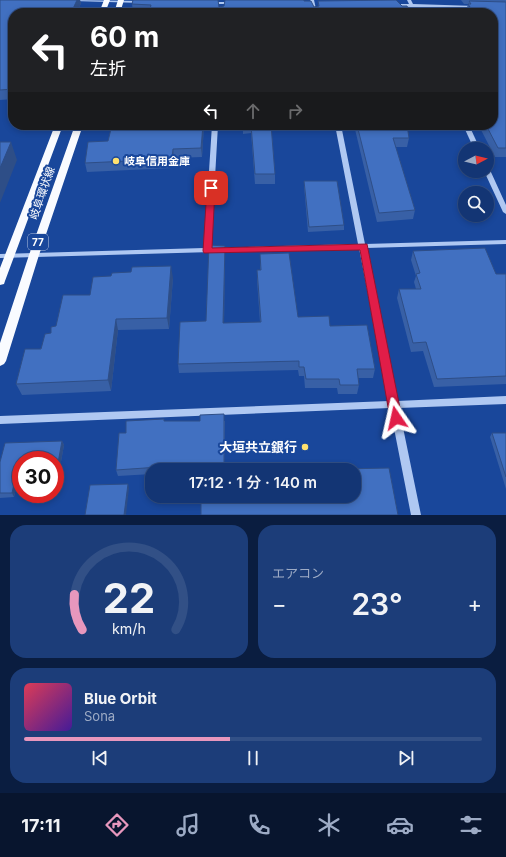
<!DOCTYPE html>
<html lang="ja">
<meta charset="utf-8">
<style>
:root{--surface:#133574;--page:#1c3d79;--text:#f1f3f6;--muted:#9dabc5;--line:#325086;--accent:#e797bd}
body{margin:0;font-family:Inter,"Noto Sans JP",sans-serif;background:var(--page);color:var(--text);height:100vh;display:flex;flex-direction:column;font-size:15px;white-space:nowrap}
*{box-sizing:border-box;margin:0}
p{font-size:13px;color:var(--muted)}
.icon{flex:none;width:22px;height:22px;fill:none;stroke:currentColor;stroke-width:2;stroke-linecap:round;stroke-linejoin:round}
.map{position:relative;height:515px;overflow:hidden}
.sheet{display:flex;flex-direction:column;gap:10px;padding:10px;background:#0a1d40;flex:1}
.sheet>*{flex:none}
.banner{position:absolute;left:8px;top:8px;width:490px;height:122px;border-radius:16px;box-shadow:0 2px 6px #0003,0 0 0 1px var(--line);background:#202124;color:#fff;overflow:hidden}
.needle{width:26px;rotate:83deg}
.controls{position:absolute;left:458px;top:142px;display:grid;gap:8px}
.controls a{display:grid;place-items:center;width:36px;height:36px;border-radius:50%;background:var(--surface);box-shadow:0 2px 6px #0003,0 0 0 1px var(--line);font-size:20px}
.speed{position:absolute;left:12px;top:451px;display:flex;gap:8px;font-size:20px;font-weight:700;text-align:center}
.speed>*{display:grid;place-content:center;width:52px;height:52px;border-radius:50%;background:var(--surface);box-shadow:0 2px 6px #0003,0 0 0 1px var(--line);line-height:1}
.speed .limit{border:6px solid #d22;background:#fff;color:#111}
.pin{position:absolute;display:grid;place-items:center;width:34px;height:34px;color:#fff;margin:-17px;border-radius:8px;box-shadow:0 2px 6px #0006}
.me{position:absolute;width:44px;margin:-22px;rotate:349deg;stroke-linejoin:round;filter:drop-shadow(0 0 3px #0008)}
.turn{display:flex;align-items:center;gap:14px;height:84px;padding:0 16px;font-size:18px}
.turn .icon{width:52px;height:52px;stroke-width:2.5}
.turn b{display:block;font-size:28px;line-height:34px}
.lanes{display:flex;align-items:center;height:38px;padding:0 16px;background:#0003;justify-content:center;gap:20px;direction:ltr}
.lanes .off{opacity:.35}
.big{font-size:30px;font-weight:600;line-height:1.1}
.sheet .tile{flex:1;display:flex;flex-direction:column;justify-content:center;gap:6px;min-width:0;padding:0 14px;border-radius:16px;background:var(--page)}
.sheet .dial{align-items:center;gap:0}
.dial svg{height:104px;overflow:visible;fill:none;stroke:var(--line);stroke-width:7;stroke-linecap:round;text-anchor:middle}
.dial text{fill:var(--text);stroke:none}
.song{display:flex;align-items:center;gap:12px}
.cover{width:48px;height:48px;border-radius:6px;background:linear-gradient(135deg,hsl(350 70% 55%),hsl(260 70% 35%))}
.played{height:4px;border-radius:2px;background:linear-gradient(90deg,var(--accent) 45%,var(--line) 45%)}
.keys{display:flex;justify-content:space-around;direction:ltr}
.heat{display:flex;justify-content:space-between;align-items:center;font-size:22px;direction:ltr}
.sheet .tiles{flex:1;display:grid;gap:10px;grid-template-columns:1fr 1fr}
.tile:last-child{grid-column:span 2}
.trip{position:absolute;left:145px;top:463px;width:216px;height:40px;border-radius:16px;background:var(--surface);box-shadow:0 2px 6px #0003,0 0 0 1px var(--line);font-weight:600;line-height:40px;text-align:center}
.tabs{display:flex;height:64px;justify-content:space-around;align-items:center;background:#08152e;color:var(--muted)}
.tabs .icon{width:28px;height:28px}
.tabs .active{color:var(--accent)}
.tabs b{font-size:18px;color:var(--text)}
.map>svg:first-child{display:block}
.lines{fill:none;stroke-linecap:round;stroke-linejoin:round}
.minor{fill:#afc8f2;fill-rule:evenodd}
.major{fill:#f9fbff;fill-rule:evenodd}
.wall{fill:#3860a6}
.shaded-wall{fill:#2e4e87}
.building{fill:#4170c1;stroke:#2e4e87}
.route{fill:#e11d48;stroke:#92132f}
.poi-dot{fill:#ffe16f;stroke:#19479b;stroke-width:1.5}
.labels{text-anchor:middle;stroke-width:4;stroke-linejoin:round;paint-order:stroke}
.shield{fill:#19479b;stroke:#bac8e1;stroke-width:1}
.shield-label{font-size:10px;font-weight:bold;fill:#fff}
.poi-label{font-size:11px;font-weight:bold;fill:#fff;stroke:#19479b;text-anchor:start}
.street-label{font-size:11px;fill:#fff;stroke:#19479b}
.near-poi-label{font-size:13px;font-weight:bold;fill:#fff;stroke:#19479b;text-anchor:end}
</style>
<div class="map">
<svg width="506" height="515" viewBox="0 0 506 515">
<rect width="100%" height="100%" fill="#19479b"/>
<g class="lines">
<!-- minor -->
<g class="minor">
<polygon points="71,0 142,1 144,2 142,3 73,1"/>
<polygon points="310,0 314,0 317,13 313,13"/>
<polygon points="407,0 411,0 413,4 476,6 478,7 476,8 414,7 417,13 413,13 410,7 392,6 390,5 392,4 409,4"/>
<polygon points="209,2 234,2 236,3 234,4 210,4 208,3"/>
<polygon points="212,125 218,125 211,248 358,244 335,125 341,125 365,244 506,240 506,244 366,248 397,401 506,396 506,404 399,408 421,515 411,515 390,408 0,424 0,416 389,401 359,248 0,258 0,254 204,248"/>
<polygon points="463,125 469,125 480,149 474,149"/>
<polygon points="487,168 490,170 506,205 506,214 503,212 484,171 487,171"/>
</g>
<!-- major -->
<g class="major">
<polygon points="104,0 110,0 105,13 99,13"/>
<polygon points="118,0 124,0 120,13 114,13"/>
<polygon points="55,125 63,125 5,281 4,284 0,285 0,268"/>
<polygon points="75,125 83,125 39,255 6,361 4,364 0,366 0,343 29,255"/>
</g>
</g>
<!-- wall -->
<g class="wall">
<polygon points="0,0 80,0 81,3 77,13 13,13 13,99 0,100"/>
<polygon points="367,0 392,0 410,13 467,13 466,11 468,4 464,4 461,0 506,0 506,157 495,157 480,128 472,128 470,125 493,125 493,13 149,13 133,12 132,4 219,7 304,1 314,7 318,6 318,1 368,1"/>
<polygon points="204,125 202,157 174,158 173,168 87,172 85,163 108,141"/>
<polygon points="243,125 311,125 311,126 271,126 275,174 275,184 255,184 251,133 243,134"/>
<polygon points="354,125 463,125 463,128 407,127 409,138 407,147 395,147 415,210 413,219 377,222"/>
<polygon points="304,181 344,225 344,230 308,232 304,186"/>
<polygon points="413,251 496,274 506,274 506,384 434,387 423,351 411,352 397,298 399,289 416,289 414,282 416,276 411,260"/>
<polygon points="260,254 298,317 330,326 375,369 373,378 358,378 359,385 357,394 338,394 337,388 305,388 304,376 299,376 298,370 179,373 178,364 206,321 225,255 224,323 260,322 257,280 257,270 260,270"/>
<polygon points="111,276 173,278 169,329 118,330 111,391 22,395 16,384 51,333 56,326"/>
<polygon points="165,421 225,421 224,470 152,470 152,474 118,476 116,470 126,433"/>
<polygon points="492,433 506,433 506,489 490,437"/>
<polygon points="62,441 64,445 58,478 55,478 55,460 21,460 21,479 18,479 14,497 0,498 0,462"/>
<polygon points="198,496 354,496 199,499"/>
</g>
<!-- shaded-wall -->
<g class="shaded-wall">
<polygon points="77,0 80,0 81,3 77,13 71,13"/>
<polygon points="203,125 204,125 202,157 201,148"/>
<polygon points="11,142 17,160 0,203 0,168"/>
<polygon points="173,149 174,158 173,168 172,159"/>
<polygon points="225,246 225,255 224,332 223,323"/>
<polygon points="171,266 173,278 169,329 167,318"/>
<polygon points="116,319 118,330 111,391 108,380"/>
<polygon points="62,441 64,445 58,478 56,474"/>
<polygon points="16,475 18,479 14,497 12,493"/>
<polygon points="128,484 129,488 126,515 124,515"/>
</g>
<!-- building -->
<g class="building">
<polygon points="0,0 77,0 71,13 13,13 13,89 0,90"/>
<polygon points="133,0 218,0 219,7 224,6 225,0 304,0 304,1 311,1 314,7 319,6 318,1 396,0 402,6 407,6 410,13 474,13 468,4 471,4 469,1 506,2 506,148 498,148 486,125 493,125 493,13 149,13 151,5 132,4"/>
<polygon points="112,125 203,125 201,148 173,149 172,159 85,163 88,142 108,141"/>
<polygon points="251,125 271,125 275,174 255,174"/>
<polygon points="357,125 407,125 409,138 393,138 415,210 379,213"/>
<polygon points="0,142 11,142 0,168"/>
<polygon points="304,181 337,181 344,225 309,227"/>
<polygon points="209,245 225,246 223,323 261,322 257,270 261,270 260,254 289,253 298,317 329,316 330,326 367,325 375,369 357,369 359,385 340,385 339,379 306,379 304,367 299,367 299,361 178,364 180,322 206,321"/>
<polygon points="485,248 496,274 506,274 506,376 437,379 426,342 413,343 399,289 421,289 416,274 420,273 413,251"/>
<polygon points="171,266 167,318 116,319 108,380 16,384 25,349 41,349 45,334 51,333 51,327 56,326 63,295 90,295 93,277 111,276 112,273 131,272 132,267"/>
<polygon points="224,414 224,470 188,470 188,465 116,470 119,433 126,433 126,421 164,419 164,421 200,421 200,415"/>
<polygon points="492,433 506,433 506,477"/>
<polygon points="62,441 56,474 55,474 55,460 21,460 21,475 16,475 12,493 0,493 0,462 5,443"/>
<polygon points="389,468 398,515 201,515 201,496 354,496 354,470 295,470"/>
<polygon points="128,484 124,515 85,515 90,485"/>
</g>
<!-- route -->
<polygon class="route" points="211,185 215,188 212,248 367,244 402,418 400,422 396,423 392,422 390,418 360,250 204,253 203,251 207,188"/>
<!-- markers -->
<g class="poi-dot">
<circle cx="116" cy="161" r="4"/>
<circle cx="305" cy="447" r="4"/>
</g>
<g class="labels">
<!-- shield labels -->
<rect class="shield" x="28" y="234" width="20" height="16" rx="3"/>
<g class="shield-label">
<text x="38" y="246">77</text>
</g>
<!-- poi labels -->
<g class="poi-label">
<text x="124" y="165">岐阜信用金庫</text>
</g>
<!-- street labels -->
<g class="street-label">
<text transform="translate(42 193) rotate(-71)" y="4">岐阜環状線</text>
</g>
<!-- near-poi labels -->
<g class="near-poi-label">
<text x="297" y="452">大垣共立銀行</text>
</g>
</g>
</svg>
<div class="controls">
<a><svg class="needle" viewBox="-14 -14 28 28"><path d="M0-13l5 13h-10z" fill="#e53935"/><path d="M0 13l5-13h-10z" fill="#9dabc5"/></svg></a>
<a><svg class="icon" aria-label="search" viewBox="0 0 24 24"><circle cx="10" cy="10" r="6"/><path d="M15 15l6 6"/></svg></a>
</div>
<div class="speed"><div class="limit">30</div></div>
<div class="pin" style="left:211px;top:188px;background:#d93025"><svg class="icon" aria-label="arrive" viewBox="0 0 24 24"><path d="M6 21V4h12l-3 4 3 4H6"/></svg></div>
<svg class="me" style="left:396px;top:418px" viewBox="-20 -20 40 40"><path d="M0-17L14 15 0 8-14 15z" fill="#e11d48" stroke="#fff" stroke-width="4"/></svg>
<div class="trip">17:12 · 1 分 · 140 m</div>
<div class="banner">
<div class="turn"><svg class="icon" aria-label="left" viewBox="0 0 24 24"><path d="M17 20v-9H6M10 6l-5 5 5 5"/></svg><div><b>60 m</b>左折</div></div>
<div class="lanes"><svg class="icon" aria-label="left" viewBox="0 0 24 24"><path d="M17 20v-9H6M10 6l-5 5 5 5"/></svg><svg class="icon off" aria-label="ahead" viewBox="0 0 24 24"><path d="M12 20V5M6 11l6-6 6 6"/></svg><svg class="icon off" aria-label="right" viewBox="0 0 24 24"><path d="M7 20v-9h11M14 6l5 5-5 5"/></svg></div>
</div>
</div>
<section class="sheet">
<div class="tiles">
<div class="tile dial"><svg viewBox="0 0 100 80">
<path d="M14 69A42 42 0 1 1 86 69"/>
<path d="M14 69A42 42 0 0 1 8 42" stroke="#e797bd"/>
<text x="50" y="56" font-size="32" font-weight="700">22</text>
<text x="50" y="72" font-size="11">km/h</text>
</svg></div>
<div class="tile"><p>エアコン</p>
<div class="heat"><a>−</a><b class="big">23°</b><a>+</a></div>
</div>
<div class="tile">
<div class="song"><i class="cover"></i><div><b>Blue Orbit</b><p>Sona</p></div></div>
<div class="played"></div>
<div class="keys"><svg class="icon" aria-label="previous" viewBox="0 0 24 24"><path d="M18 5L8 12l10 7zM5 5v14"/></svg><svg class="icon" aria-label="pause" viewBox="0 0 24 24"><path d="M8 5v14M16 5v14"/></svg><svg class="icon" aria-label="next" viewBox="0 0 24 24"><path d="M6 5l10 7-10 7zM19 5v14"/></svg></div>
</div>
</div>
</section>
<nav class="tabs">
<b>17:11</b>
<svg class="icon active" aria-label="directions" viewBox="0 0 24 24"><path d="M12 3l9 9-9 9-9-9zM9 14v-3h6M13 9l2 2-2 2"/></svg>
<svg class="icon" aria-label="music" viewBox="0 0 24 24"><path d="M9 18V5l10-2v13"/><circle cx="6" cy="18" r="3"/><circle cx="16" cy="16" r="3"/></svg>
<svg class="icon" aria-label="phone" viewBox="0 0 24 24"><path d="M5 4h4l2 5-3 2q2 4 5 5l2-3 5 2v4C11 20 4 13 5 4z"/></svg>
<svg class="icon" aria-label="climate" viewBox="0 0 24 24"><path d="M12 3v18M4 7l16 10M4 17L20 7"/></svg>
<svg class="icon" aria-label="car" viewBox="0 0 24 24"><path d="M5 17H2v-5l4-1 3-4h7l3 4 3 1v5h-3M9 17h6M6 11h13"/><circle cx="7" cy="17" r="2"/><circle cx="17" cy="17" r="2"/></svg>
<svg class="icon" aria-label="filters" viewBox="0 0 24 24"><path d="M4 7h16M4 17h16"/><circle cx="9" cy="7" r="2"/><circle cx="15" cy="17" r="2"/></svg>
</nav>
